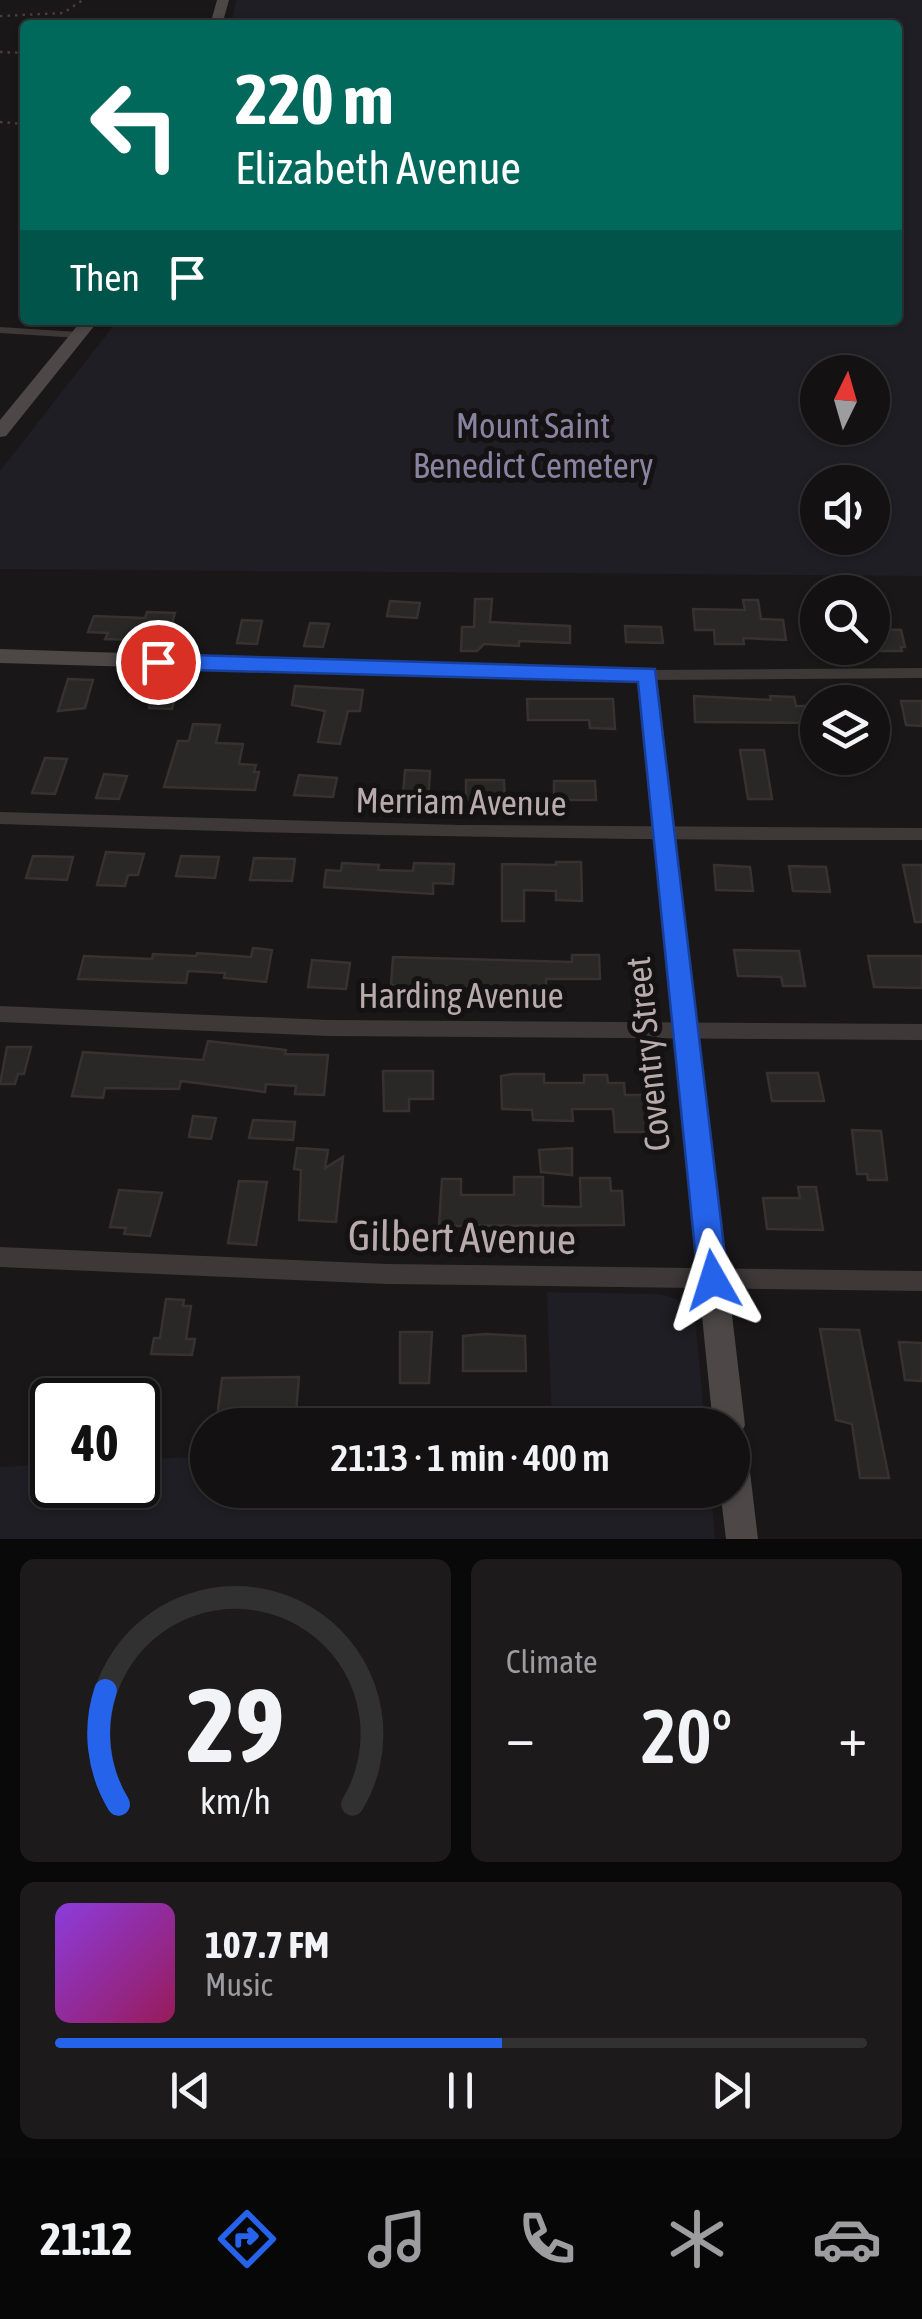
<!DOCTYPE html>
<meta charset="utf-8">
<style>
:root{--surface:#131111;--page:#1c1a1a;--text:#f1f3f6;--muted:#9d9d9f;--line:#323131;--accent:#2563eb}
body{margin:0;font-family:"Asap Condensed",sans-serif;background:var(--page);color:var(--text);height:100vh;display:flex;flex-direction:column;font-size:38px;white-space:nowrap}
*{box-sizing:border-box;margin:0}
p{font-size:32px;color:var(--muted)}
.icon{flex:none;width:55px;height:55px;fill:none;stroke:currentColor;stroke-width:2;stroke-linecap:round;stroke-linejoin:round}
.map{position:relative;height:1539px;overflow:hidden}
.panel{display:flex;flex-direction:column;gap:20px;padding:20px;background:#0a0909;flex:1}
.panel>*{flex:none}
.guide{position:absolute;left:20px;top:20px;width:882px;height:305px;border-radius:10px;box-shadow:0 2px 8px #0004,0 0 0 2px var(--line);background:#00695c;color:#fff;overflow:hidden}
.needle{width:65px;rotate:5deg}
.buttons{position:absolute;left:800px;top:355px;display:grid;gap:20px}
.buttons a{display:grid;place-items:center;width:90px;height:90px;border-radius:50%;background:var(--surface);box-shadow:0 2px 8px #0004,0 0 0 2px var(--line);font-size:50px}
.speed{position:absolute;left:30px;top:1378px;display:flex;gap:20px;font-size:50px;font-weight:700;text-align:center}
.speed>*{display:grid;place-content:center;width:130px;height:130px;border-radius:50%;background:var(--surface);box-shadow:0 2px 8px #0004,0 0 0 2px var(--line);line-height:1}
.speed .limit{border:5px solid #111;border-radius:15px;background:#fff;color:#111}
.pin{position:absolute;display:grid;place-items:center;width:85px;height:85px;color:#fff;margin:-42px;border:5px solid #fff;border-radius:50%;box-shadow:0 2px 10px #0007}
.me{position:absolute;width:110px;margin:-55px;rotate:354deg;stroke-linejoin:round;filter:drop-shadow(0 0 8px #0008)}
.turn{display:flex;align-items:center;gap:35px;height:210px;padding:0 50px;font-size:45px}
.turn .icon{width:130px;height:130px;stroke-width:2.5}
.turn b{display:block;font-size:70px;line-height:85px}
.then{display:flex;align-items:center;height:95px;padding:0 50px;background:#0003;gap:20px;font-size:38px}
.big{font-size:75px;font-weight:600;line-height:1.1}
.panel .tile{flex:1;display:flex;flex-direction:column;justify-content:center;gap:15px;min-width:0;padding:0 35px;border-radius:15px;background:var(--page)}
.panel .dial{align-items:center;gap:0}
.dial svg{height:260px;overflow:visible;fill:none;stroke:var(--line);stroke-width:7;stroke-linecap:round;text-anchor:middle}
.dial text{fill:var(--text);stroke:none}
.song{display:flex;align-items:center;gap:30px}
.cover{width:120px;height:120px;border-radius:15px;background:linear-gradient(135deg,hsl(270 70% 55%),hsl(330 70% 35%))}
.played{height:10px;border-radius:5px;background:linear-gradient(90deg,var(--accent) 55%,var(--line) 55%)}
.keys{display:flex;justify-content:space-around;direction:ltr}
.heat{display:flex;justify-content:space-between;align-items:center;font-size:55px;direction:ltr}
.panel .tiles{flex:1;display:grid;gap:20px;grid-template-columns:1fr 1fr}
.tile:last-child{grid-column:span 2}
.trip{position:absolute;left:190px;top:1408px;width:560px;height:100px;border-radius:50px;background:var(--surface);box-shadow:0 2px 8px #0004,0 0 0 2px var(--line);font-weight:600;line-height:100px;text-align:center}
.dock{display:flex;height:160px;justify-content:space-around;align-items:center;background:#080707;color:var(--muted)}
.dock .icon{width:70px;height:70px}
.dock .selected{color:var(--accent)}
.dock b{font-size:45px;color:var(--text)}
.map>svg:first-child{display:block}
.green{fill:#1f1e24;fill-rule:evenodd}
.building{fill:#2a2827;stroke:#353231;stroke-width:2.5}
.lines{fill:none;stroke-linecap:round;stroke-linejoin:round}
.path{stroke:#453f40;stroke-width:2.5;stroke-dasharray:2.5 5;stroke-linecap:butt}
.street{fill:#3e3839;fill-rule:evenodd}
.secondary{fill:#4d4748;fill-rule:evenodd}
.route{fill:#2563eb;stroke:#184099;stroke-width:2.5}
.labels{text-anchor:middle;stroke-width:10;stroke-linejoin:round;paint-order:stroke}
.park-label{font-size:35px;fill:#8883a1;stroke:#141212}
.street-label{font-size:35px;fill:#b8aaad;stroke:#141212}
.near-street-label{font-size:42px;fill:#b8aaad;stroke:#141212}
</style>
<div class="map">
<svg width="922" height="1539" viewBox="0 0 922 1539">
<rect width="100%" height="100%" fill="#191717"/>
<!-- green -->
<g class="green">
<path d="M236,0H922V576L0,569V471L118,320H898V25H231ZM818,372H872V428H818ZM818,482H872V538H818Z"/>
<path d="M547,1292L657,1294C677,1297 686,1302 695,1319L705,1425H552Z"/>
<polygon points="207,1456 208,1490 711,1490 715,1539 0,1539 0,1467 52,1464 52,1485 138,1485 138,1460"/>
</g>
<!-- building -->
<g class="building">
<polygon points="475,599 492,599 490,622 570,626 570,643 519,641 519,646 484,644 477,651 461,651 462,627 474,627"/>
<polygon points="743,600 758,600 761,619 783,620 786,640 743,638 744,644 715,644 714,630 695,630 693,609 745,610"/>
<polygon points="390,601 420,603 417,618 387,616"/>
<polygon points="147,612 175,613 167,641 105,639 108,633 88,632 94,616 145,618"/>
<polygon points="242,620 262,621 257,644 237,643"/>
<polygon points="310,623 329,624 323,647 304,646"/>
<polygon points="625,626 661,627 663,643 626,642"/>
<polygon points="872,629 901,630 905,647 901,647 902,651 877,651"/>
<polygon points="68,679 93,680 85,708 58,711"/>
<polygon points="157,681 179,682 172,709 149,708"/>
<polygon points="295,686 363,690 360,711 348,711 340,744 318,742 325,711 292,705"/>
<polygon points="694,696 771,700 770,696 794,697 796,706 818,706 818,723 695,722"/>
<polygon points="527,699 613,699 615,729 590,728 589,720 528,720"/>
<polygon points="901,701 922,701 922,726 906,725"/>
<polygon points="193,724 220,725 216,743 243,744 239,764 256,765 254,772 259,772 255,790 164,787 178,741 189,741"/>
<polygon points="740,750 764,750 772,799 748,799"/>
<polygon points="45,758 67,759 55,794 32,793"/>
<polygon points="405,770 430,771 428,806 402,805"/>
<polygon points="104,774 127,776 119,799 96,798"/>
<polygon points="299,775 337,778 333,797 294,795"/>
<polygon points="466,780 504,780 505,800 466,800"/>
<polygon points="554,781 595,781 596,800 554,800"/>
<polygon points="106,852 144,854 138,875 128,875 125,886 97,885"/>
<polygon points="33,856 73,857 67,880 26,878"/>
<polygon points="181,856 219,857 215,878 176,876"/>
<polygon points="254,858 295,859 292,881 250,880"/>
<polygon points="556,862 581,862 582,901 556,900 556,891 524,890 524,921 502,921 502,864 556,865"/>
<polygon points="342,863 379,865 378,870 413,871 414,863 454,864 453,884 433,883 433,894 324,887 326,870 341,871"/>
<polygon points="714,865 750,867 753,891 716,890"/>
<polygon points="903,865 922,865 922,922 915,922"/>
<polygon points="789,866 826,867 830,892 793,891"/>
<polygon points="253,948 272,950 266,982 224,978 225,973 188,971 186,983 78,979 84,956 152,959 153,954 196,956 197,953 251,957"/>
<polygon points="734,950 799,951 805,986 783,986 781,977 738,976"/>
<polygon points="572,955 599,955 600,979 546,979 546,988 391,985 393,957 572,962"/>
<polygon points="868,956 922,956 922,988 874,987"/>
<polygon points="312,960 350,963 346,989 308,987"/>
<polygon points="208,1041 286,1050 285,1054 328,1055 324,1095 295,1094 296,1086 266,1084 265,1092 181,1081 179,1089 105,1088 103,1098 72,1096 83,1052 203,1060"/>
<polygon points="7,1047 31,1047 24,1074 18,1074 15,1084 0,1084"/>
<polygon points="383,1071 433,1071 433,1099 409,1099 409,1111 384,1111"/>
<polygon points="767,1073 818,1073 824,1101 772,1101"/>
<polygon points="513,1074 544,1074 544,1083 584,1083 584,1075 607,1075 608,1083 624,1083 625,1095 645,1095 648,1132 615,1132 613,1109 572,1109 573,1121 533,1120 532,1110 502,1109 501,1076"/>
<polygon points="193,1116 216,1118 211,1139 189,1137"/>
<polygon points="253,1120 295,1122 293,1140 249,1138"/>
<polygon points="852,1130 881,1131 887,1180 868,1180 867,1174 857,1174"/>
<polygon points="297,1148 328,1150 325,1168 343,1157 336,1222 299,1220 301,1170 294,1169"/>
<polygon points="572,1148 572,1175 541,1172 539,1150"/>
<polygon points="514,1177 543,1177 543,1206 581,1207 580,1178 610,1178 611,1191 622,1191 624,1225 439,1226 442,1179 461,1179 461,1195 514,1195"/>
<polygon points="239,1181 267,1182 256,1245 228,1243"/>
<polygon points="798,1187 816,1187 823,1230 767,1229 763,1198 800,1198"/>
<polygon points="119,1190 162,1193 150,1236 124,1234 126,1228 110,1227"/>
<polygon points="166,1299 184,1300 183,1306 191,1306 186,1339 195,1339 192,1355 151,1354 154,1338 160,1338"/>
<polygon points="820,1329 859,1330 889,1478 860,1478 852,1424 836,1420"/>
<polygon points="400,1332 432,1332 429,1383 400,1383"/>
<polygon points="485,1334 525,1336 526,1371 463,1371 463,1336"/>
<polygon points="899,1342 922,1343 922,1381 905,1380"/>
<polygon points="299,1377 296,1412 250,1414 248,1425 226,1425 227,1419 217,1418 222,1378"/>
</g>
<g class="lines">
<!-- path -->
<g class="path">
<polyline points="0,16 63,13 83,0"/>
<polyline points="0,52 25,53"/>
<polyline points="0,122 25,124"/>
</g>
<!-- street -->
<g class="street">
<polygon points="0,327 79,332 85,335 79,338 0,333"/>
<polygon points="922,668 922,678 648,680 641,675 648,670"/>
<path d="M0,812L461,825L922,828V840C614,841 307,835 0,824Z"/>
<polygon points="0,1006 328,1020 922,1024 922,1040 328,1036 0,1022"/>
<polygon points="0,1247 387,1264 922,1271 922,1291 387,1284 0,1267"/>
</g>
<!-- secondary -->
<g class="secondary">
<polygon points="217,0 229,0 222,25 210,25"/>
<polygon points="82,320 99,320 6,436 0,437 0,420"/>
<polygon points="0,649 656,670 745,1425 740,1436 732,1439 732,1425 713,1425 638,682 0,663"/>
<polygon points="732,1439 743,1444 748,1455 758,1539 726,1539 720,1490 732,1490"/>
</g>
</g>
<!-- route -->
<polygon class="route" points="158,654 655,669 728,1280 724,1290 713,1295 703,1290 698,1280 638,682 158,669 147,662"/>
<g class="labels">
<!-- park labels -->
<g class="park-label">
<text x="533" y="438">Mount Saint<tspan x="533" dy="40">Benedict Cemetery</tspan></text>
</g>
<!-- street labels -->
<g class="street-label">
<text transform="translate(461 802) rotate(1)" y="12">Merriam Avenue</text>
<text x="461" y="1008">Harding Avenue</text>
<text transform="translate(648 1054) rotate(-96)" y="12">Coventry Street</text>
</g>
<!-- near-street labels -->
<g class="near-street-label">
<text transform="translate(462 1237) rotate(1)" y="15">Gilbert Avenue</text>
</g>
</g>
</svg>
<div class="buttons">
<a><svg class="needle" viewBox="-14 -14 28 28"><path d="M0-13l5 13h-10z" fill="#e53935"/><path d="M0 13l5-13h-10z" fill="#9d9d9f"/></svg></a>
<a><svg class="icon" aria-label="sound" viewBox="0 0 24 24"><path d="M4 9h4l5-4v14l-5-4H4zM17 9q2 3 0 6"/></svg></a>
<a><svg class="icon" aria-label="search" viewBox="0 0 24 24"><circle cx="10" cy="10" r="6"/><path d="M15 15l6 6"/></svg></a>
<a><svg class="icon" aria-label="layers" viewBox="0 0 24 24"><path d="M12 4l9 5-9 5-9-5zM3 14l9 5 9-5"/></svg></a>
</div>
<div class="speed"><div class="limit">40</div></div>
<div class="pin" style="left:158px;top:662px;background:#d93025"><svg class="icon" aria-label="arrive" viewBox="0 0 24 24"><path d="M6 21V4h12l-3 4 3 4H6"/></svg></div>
<svg class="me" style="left:713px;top:1280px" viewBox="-20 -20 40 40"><path d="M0-17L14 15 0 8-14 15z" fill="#2563eb" stroke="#fff" stroke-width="4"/></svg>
<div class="trip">21:13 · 1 min · 400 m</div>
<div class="guide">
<div class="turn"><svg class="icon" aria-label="left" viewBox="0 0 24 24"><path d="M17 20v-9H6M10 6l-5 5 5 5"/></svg><div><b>220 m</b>Elizabeth Avenue</div></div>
<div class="then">Then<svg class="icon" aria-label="arrive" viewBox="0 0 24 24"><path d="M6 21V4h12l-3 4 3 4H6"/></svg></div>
</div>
</div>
<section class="panel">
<div class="tiles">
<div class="tile dial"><svg viewBox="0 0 100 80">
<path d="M14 69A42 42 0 1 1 86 69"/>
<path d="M14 69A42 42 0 0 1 10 34" stroke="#2563eb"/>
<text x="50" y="56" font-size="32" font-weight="700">29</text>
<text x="50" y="72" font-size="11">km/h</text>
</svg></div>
<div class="tile"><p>Climate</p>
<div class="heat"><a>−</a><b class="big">20°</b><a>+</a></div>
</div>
<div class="tile">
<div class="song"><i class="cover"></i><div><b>107.7 FM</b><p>Music</p></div></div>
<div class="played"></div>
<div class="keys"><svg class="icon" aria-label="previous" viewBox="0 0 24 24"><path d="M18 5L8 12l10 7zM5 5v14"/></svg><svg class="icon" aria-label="pause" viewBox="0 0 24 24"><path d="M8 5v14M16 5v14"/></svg><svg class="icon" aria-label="next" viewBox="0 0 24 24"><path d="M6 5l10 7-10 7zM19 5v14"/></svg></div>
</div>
</div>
</section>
<nav class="dock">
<b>21:12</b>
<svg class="icon selected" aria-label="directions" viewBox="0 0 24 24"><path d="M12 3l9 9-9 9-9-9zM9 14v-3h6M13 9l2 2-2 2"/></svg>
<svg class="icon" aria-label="music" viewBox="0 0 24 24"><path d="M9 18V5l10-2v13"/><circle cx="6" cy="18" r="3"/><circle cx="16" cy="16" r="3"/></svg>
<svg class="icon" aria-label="phone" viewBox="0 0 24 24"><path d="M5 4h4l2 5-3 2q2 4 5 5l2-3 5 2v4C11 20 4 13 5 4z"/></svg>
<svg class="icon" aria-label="climate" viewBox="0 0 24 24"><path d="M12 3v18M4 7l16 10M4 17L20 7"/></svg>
<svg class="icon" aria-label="car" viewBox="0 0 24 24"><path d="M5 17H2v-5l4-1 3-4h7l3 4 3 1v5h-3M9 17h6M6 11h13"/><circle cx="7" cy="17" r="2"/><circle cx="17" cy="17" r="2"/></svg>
</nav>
